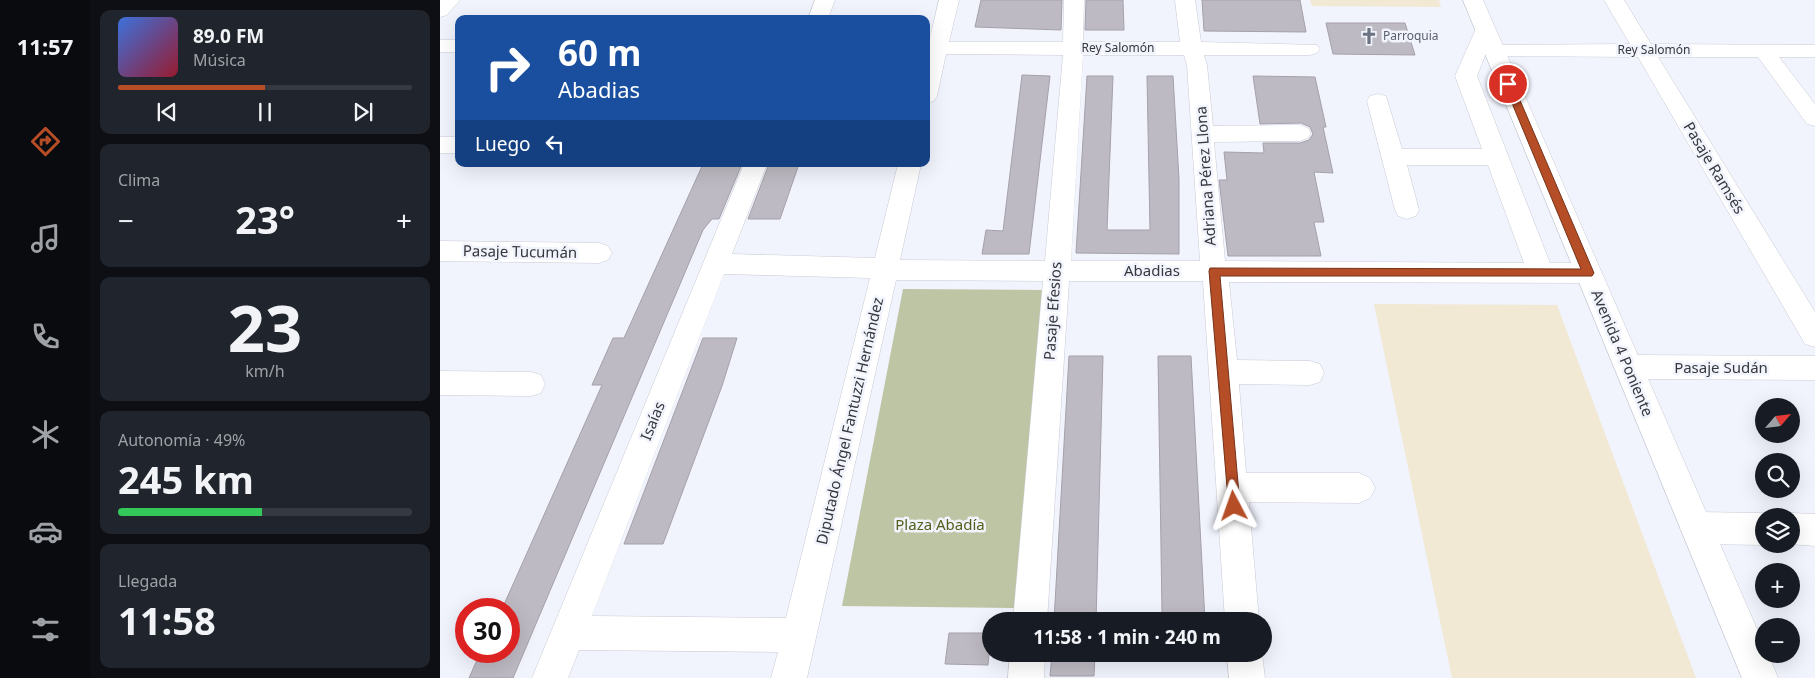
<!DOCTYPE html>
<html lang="es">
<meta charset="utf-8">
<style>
:root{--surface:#171b24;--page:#20242c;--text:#f1f3f6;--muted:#9ea1a6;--line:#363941;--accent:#b54d27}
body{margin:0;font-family:"Noto Sans",sans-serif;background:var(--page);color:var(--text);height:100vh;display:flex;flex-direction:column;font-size:19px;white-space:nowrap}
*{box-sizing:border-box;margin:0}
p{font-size:16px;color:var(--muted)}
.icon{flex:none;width:28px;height:28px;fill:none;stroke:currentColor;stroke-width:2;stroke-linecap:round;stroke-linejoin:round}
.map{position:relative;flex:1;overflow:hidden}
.sheet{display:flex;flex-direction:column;gap:10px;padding:10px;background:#0d0f14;width:350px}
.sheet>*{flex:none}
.hud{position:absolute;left:15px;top:15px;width:475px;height:152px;border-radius:10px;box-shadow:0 5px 20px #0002;background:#1a4fa0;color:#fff;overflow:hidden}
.needle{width:32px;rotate:62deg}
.fabs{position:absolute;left:1315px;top:398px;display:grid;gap:10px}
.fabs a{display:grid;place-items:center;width:45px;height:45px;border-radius:50%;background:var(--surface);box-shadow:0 5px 20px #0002;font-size:25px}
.speed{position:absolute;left:15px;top:598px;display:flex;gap:10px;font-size:25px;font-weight:700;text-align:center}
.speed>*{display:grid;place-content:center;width:65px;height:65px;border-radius:50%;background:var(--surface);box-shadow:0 5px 20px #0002;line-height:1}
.speed .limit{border:8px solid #d22;background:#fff;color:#111}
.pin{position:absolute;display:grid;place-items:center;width:42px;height:42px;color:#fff;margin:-21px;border:2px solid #fff;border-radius:50%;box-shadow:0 1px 5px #0007}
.me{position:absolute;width:55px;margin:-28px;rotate:356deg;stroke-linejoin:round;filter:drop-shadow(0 0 4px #0008)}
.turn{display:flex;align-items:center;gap:18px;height:105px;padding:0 20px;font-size:22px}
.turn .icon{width:65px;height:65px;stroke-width:2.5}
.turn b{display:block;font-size:35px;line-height:42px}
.then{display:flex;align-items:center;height:48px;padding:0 20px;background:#0003;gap:10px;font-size:19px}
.big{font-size:38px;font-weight:700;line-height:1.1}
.sheet .tile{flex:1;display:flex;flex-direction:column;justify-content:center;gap:8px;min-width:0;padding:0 18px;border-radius:10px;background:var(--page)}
.sheet .dial{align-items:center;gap:0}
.dial b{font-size:65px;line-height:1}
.song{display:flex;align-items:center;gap:15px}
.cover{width:60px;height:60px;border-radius:8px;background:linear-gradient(135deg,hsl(220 70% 55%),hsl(350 70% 35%))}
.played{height:5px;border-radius:2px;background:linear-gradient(90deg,var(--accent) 50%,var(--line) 50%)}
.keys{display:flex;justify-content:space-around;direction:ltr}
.heat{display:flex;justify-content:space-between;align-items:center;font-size:28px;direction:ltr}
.charge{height:8px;border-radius:4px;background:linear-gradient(90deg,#34c759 49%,var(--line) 0)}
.trip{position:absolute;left:542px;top:612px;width:290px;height:50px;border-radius:25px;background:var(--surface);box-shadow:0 5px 20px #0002;font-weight:700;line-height:50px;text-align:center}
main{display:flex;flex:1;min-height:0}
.menu{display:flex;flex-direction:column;width:90px;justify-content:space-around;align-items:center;background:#090b0e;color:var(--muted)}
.menu .icon{width:35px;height:35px}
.menu .active{color:var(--accent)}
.menu b{font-size:22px;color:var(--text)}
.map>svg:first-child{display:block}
.industrial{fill:#f1e9d3}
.green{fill:#bdc5a4}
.building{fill:#bebac3;stroke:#a5a0a9}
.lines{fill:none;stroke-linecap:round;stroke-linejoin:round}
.minor-casing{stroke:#c9cbd4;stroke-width:1}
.tertiary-casing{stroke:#c9cbd4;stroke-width:1}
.minor{fill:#fff;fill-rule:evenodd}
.tertiary{fill:#fff;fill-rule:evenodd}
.route{fill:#b54d27;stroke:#763219}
.labels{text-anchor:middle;stroke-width:5;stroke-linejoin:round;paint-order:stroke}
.far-worship-label{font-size:12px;fill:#5b616d;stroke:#f1f3fd;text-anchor:start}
.far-street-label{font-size:12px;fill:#37383c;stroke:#f1f3fd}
.street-label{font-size:15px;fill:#37383c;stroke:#f1f3fd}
.park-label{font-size:15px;fill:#535f18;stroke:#f1f3fd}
</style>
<main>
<nav class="menu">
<b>11:57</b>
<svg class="icon active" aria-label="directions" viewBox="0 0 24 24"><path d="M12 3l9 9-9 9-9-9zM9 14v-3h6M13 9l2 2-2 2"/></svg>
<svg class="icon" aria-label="music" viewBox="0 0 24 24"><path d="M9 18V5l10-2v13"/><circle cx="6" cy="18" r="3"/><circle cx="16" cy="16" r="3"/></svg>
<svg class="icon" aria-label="phone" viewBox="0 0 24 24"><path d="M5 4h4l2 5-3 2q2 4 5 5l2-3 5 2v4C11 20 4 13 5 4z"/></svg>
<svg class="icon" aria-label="climate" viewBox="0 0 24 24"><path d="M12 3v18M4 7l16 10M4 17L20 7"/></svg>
<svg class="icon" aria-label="car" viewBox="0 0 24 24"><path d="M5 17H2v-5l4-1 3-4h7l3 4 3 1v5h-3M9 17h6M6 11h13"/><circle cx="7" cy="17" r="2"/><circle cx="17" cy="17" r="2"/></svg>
<svg class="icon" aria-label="filters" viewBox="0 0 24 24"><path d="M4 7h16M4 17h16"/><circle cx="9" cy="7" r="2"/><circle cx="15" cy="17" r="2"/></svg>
</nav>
<section class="sheet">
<div class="tile">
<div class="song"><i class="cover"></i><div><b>89.0 FM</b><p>Música</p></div></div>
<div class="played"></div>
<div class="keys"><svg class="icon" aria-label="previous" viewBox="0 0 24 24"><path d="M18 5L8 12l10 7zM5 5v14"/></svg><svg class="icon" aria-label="pause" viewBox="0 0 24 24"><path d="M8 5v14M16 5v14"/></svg><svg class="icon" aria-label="next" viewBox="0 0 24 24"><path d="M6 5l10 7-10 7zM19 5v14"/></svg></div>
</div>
<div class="tile"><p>Clima</p>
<div class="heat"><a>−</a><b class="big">23°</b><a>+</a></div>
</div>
<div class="tile dial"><b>23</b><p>km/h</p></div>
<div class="tile"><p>Autonomía · 49%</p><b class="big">245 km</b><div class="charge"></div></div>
<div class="tile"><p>Llegada</p><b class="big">11:58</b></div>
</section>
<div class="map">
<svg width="1375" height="678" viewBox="0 0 1375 678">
<rect width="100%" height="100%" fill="#f1f3fd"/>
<!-- industrial -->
<g class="industrial">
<polygon points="870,0 999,0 1001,7 872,6"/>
<polygon points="934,304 1117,305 1256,678 1012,678"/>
</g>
<!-- green -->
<polygon class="green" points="463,289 602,290 574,608 402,606"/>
<!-- building -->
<g class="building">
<polygon points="541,0 622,0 621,30 535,27"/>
<polygon points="646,0 683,0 684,30 645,30"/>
<polygon points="762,0 860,0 866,32 764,31"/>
<polygon points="886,23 965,23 975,55 893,54"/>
<polygon points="582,75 610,76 589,254 542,254 546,230 563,231"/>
<polygon points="647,76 673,76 667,230 710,230 707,76 733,76 739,179 739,254 636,253"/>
<polygon points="813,76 875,77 886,127 883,127 893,173 874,172 884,222 874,222 881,256 788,256 779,180 787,180 784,152 824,153 823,143 860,143 869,140 873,134 870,127 861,123 820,124"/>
<polygon points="263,164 302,164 279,219 272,219 263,230 73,678 29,678 41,651 69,651 69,609 62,609 162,385 152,385 173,338 184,338"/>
<polygon points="329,164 359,164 340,219 308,219"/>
<polygon points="263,338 297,338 282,386 223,544 184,544"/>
<polygon points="629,356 663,356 656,621 614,621"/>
<polygon points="718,356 751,356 765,621 724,621 722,612"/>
<polygon points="509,633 551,633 548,665 505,664"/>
<polygon points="612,654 655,654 654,676 610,676"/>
</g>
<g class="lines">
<!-- minor casing -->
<g class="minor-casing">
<g id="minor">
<polygon points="0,0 20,0 7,15 0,17"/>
<polygon points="375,0 395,0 388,19 368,19"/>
<path d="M499,0H519L509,42H623L624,0H644L643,42H740L735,0H755L761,42L877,45L880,49L877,53L870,55H764L767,65L773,126L860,125L868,128L871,133L868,138L860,141L774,142L785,261L1084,263L1048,165H967L979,210L976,216L967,219L958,216L955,210L927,101L930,96L938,94L946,96L962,149H1042L1015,76L1038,24L1045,22L1052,24L1055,28L1048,45L1190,44L1164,0H1184L1211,44L1375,45V57H1339L1375,104V126L1367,124L1318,57H1218L1375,312V347L1365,344L1198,57L1054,56L1046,53L1037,76L1110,263H1148L1157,266L1161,273L1157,280L1148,283L789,282L797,360L870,361L880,364L884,373L880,382L870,385L799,384L806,473H919L930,478L935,488L930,498L919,503L809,502L819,621H785L763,281H629L607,621H573L603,281L456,280L367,678H331L338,652L139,650L128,678H92L304,164H327L292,254L435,258L458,164H481L460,260L605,261L623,55L506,54L497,96L494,101L486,103V42H489ZM643,55H744L747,65L760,261H631ZM284,274L430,278L346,618L152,616Z"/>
<rect x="0" y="40" width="19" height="12"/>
<rect x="0" y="137" width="19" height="16"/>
<polygon points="0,241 159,243 168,246 172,253 168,260 159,263 0,261"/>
<polygon points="1188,355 1375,356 1375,380 1188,379 1178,375 1174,367 1178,359"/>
<polygon points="0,371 91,372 101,375 105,384 101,393 91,396 0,395"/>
<polygon points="1256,512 1324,513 1331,516 1324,516 1324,544 1326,544 1324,545 1256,544 1245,539 1240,528 1245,517"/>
<polygon points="1351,513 1375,514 1375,546 1349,544 1351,544 1351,516 1344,516"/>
<polygon points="570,654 605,654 604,678 568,678"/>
<polygon points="787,654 822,654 825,678 789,678"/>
</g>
</g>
<!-- tertiary casing -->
<g class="tertiary-casing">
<polygon id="tertiary" points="1023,0 1043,0 1324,645 1324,654 1328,654 1338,678 1302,678"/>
</g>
<!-- minor -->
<use href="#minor" class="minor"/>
<!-- tertiary -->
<use href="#tertiary" class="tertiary"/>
</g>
<!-- route -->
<polygon class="route" points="1068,81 1073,84 1154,273 1152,276 780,276 800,506 798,511 794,513 789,511 769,271 770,268 1141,269 1064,84"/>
<!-- icons -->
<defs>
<g id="church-bare" transform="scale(1.35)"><path d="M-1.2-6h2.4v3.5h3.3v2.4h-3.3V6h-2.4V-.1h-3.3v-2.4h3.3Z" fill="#6b7280" stroke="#f1f3fd" stroke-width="2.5" paint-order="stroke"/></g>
</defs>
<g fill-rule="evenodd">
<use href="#church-bare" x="929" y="36"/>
</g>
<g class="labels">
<!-- far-worship labels -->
<g class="far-worship-label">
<text x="943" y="40">Parroquia</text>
</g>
<!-- far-street labels -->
<g class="far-street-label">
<text x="678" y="52">Rey Salomón</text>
<text x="1214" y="54">Rey Salomón</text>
</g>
<!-- street labels -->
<g class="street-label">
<text transform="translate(1274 168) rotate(59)" y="5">Pasaje Ramsés</text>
<text transform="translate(766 176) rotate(-94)" y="5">Adriana Pérez Llona</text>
<text transform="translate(80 252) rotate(1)" y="5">Pasaje Tucumán</text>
<text x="712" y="276">Abadias</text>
<text transform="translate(613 311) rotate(-86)" y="5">Pasaje Efesios</text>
<text transform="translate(1182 353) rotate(67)" y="5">Avenida 4 Poniente</text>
<text x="1281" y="373">Pasaje Sudán</text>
<text transform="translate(213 421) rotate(-68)" y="5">Isaías</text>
<text transform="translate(410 421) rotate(-77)" y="5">Diputado Ángel Fantuzzi Hernández</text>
</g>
<!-- park labels -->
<g class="park-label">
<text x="500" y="530">Plaza Abadía</text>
</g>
</g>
</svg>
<div class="fabs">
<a><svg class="needle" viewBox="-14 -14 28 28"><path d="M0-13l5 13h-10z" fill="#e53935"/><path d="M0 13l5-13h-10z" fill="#9ea1a6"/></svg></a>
<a><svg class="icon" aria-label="search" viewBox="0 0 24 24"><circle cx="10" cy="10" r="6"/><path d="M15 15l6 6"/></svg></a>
<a><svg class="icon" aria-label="layers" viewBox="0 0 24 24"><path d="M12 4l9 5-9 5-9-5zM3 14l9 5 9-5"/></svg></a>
<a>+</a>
<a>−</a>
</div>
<div class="speed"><div class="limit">30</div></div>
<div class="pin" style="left:1068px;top:84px;background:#d93025"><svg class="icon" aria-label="arrive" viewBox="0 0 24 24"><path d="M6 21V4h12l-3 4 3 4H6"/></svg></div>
<svg class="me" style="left:794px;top:506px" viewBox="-20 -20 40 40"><path d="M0-17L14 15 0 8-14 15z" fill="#b54d27" stroke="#fff" stroke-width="4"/></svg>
<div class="trip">11:58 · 1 min · 240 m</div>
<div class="hud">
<div class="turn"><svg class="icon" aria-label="right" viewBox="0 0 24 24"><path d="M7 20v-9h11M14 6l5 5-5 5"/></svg><div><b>60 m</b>Abadias</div></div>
<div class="then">Luego<svg class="icon" aria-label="left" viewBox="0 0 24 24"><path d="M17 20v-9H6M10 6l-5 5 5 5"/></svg></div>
</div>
</div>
</main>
